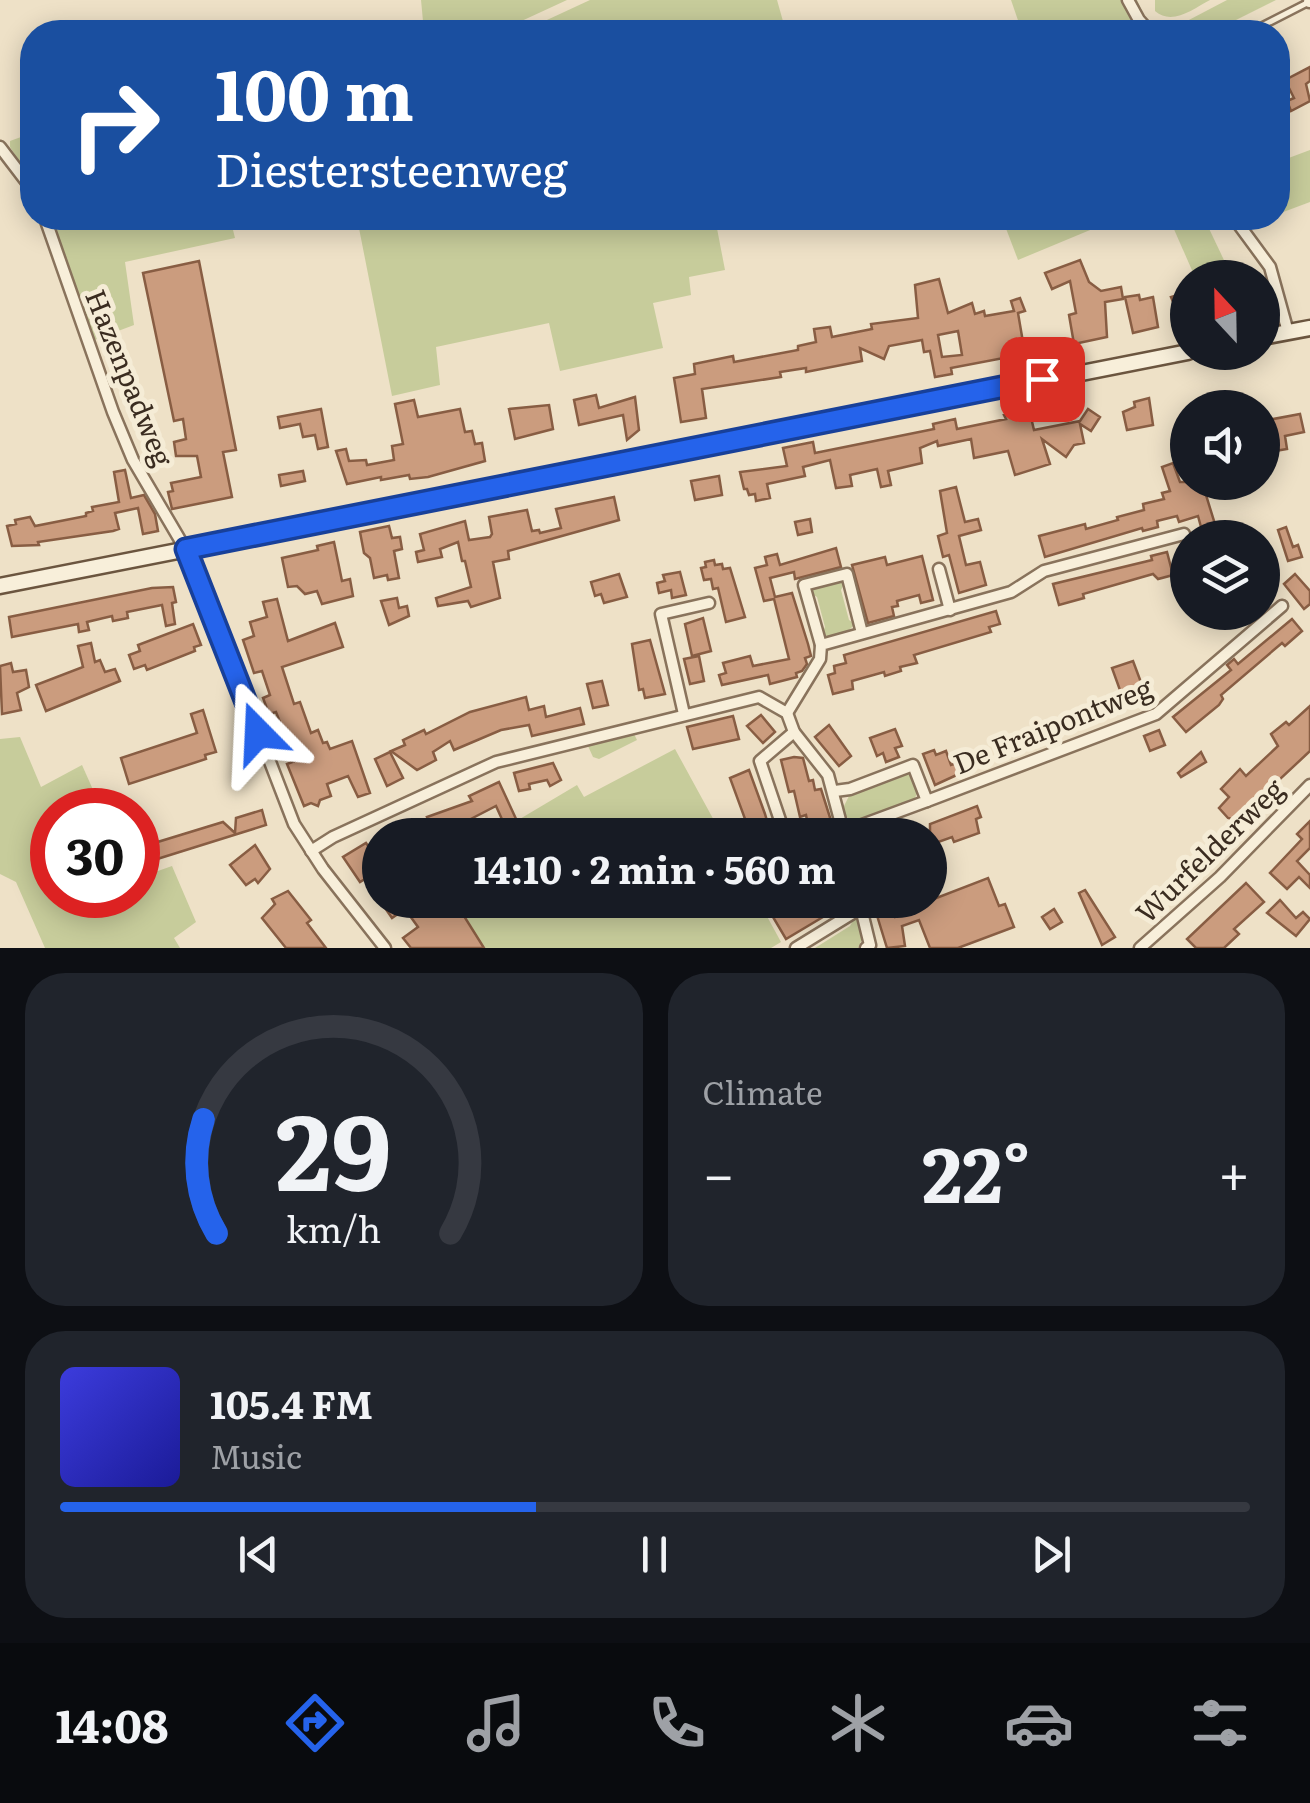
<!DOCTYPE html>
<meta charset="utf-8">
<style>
:root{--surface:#171b24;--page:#20242c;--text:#f1f3f6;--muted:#9ea1a6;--line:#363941;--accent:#2563eb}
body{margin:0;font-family:Literata,serif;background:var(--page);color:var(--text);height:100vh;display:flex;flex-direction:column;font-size:38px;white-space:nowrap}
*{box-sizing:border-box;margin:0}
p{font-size:32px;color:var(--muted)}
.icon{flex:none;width:55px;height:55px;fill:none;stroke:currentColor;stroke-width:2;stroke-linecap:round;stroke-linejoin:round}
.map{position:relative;height:948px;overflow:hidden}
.drawer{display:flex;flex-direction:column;gap:25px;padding:25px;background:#0d0f14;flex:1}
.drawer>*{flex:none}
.guide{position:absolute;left:20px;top:20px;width:1270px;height:210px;border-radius:40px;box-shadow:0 5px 25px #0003;background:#1a4fa0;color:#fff;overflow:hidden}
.needle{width:65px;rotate:338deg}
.fabs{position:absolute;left:1170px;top:260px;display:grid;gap:20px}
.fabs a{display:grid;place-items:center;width:110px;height:110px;border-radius:50%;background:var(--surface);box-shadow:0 5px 25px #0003;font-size:50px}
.speed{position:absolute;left:30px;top:788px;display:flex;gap:20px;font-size:50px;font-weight:700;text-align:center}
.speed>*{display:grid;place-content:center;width:130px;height:130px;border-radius:50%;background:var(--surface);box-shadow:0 5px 25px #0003;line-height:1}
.speed .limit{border:15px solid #d22;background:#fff;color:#111}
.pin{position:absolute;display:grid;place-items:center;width:85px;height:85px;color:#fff;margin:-42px;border-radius:20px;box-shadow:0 5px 15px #0006}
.me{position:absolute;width:110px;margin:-55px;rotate:339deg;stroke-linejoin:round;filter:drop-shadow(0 0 8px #0008)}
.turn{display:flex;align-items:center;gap:35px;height:210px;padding:0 30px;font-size:45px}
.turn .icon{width:130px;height:130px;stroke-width:2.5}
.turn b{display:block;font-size:70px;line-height:85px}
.big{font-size:75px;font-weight:700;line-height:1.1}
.drawer .widget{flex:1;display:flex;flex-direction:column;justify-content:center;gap:15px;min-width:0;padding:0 35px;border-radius:40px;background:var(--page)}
.drawer .dial{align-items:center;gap:0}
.dial svg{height:260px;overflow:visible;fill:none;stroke:var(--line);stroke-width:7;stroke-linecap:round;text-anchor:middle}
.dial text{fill:var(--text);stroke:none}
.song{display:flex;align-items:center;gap:30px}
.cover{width:120px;height:120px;border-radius:15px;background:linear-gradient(135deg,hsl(240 70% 55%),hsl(240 70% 35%))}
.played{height:10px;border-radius:5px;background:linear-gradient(90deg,var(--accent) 40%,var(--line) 40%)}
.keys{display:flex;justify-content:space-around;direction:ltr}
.heat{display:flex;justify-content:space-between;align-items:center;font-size:55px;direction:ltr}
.drawer .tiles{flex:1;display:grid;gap:25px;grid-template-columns:1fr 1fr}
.widget:last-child{grid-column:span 2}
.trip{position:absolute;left:362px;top:818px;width:585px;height:100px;border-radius:50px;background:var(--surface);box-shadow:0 5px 25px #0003;font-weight:700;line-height:100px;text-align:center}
.tab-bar{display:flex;height:160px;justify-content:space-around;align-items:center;background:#090b0e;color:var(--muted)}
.tab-bar .icon{width:70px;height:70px}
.tab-bar .selected{color:var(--accent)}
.tab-bar b{font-size:45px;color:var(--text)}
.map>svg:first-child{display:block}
.green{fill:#c7cc9b}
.building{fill:#cb9c7e;stroke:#885d43;stroke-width:2.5;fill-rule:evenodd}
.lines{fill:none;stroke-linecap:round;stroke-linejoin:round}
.service-casing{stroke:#89735c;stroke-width:10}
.minor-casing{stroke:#89735c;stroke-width:15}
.secondary-casing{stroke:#6b553f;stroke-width:19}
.service{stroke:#f8efda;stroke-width:5}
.minor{stroke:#f8efda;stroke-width:10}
.secondary{stroke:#f8efda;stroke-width:14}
.route-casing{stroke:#184099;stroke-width:25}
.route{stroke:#2563eb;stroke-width:18}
.labels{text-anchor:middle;stroke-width:10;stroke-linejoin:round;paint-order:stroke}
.street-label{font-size:28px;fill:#3a2c20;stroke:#f5ecd6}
</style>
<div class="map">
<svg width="1310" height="948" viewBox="0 0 1310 948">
<rect width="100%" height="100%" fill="#eee1c7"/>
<!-- green -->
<g class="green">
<polygon points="421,0 567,0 498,32 424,32"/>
<polygon points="590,0 777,0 786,32 521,32"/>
<polygon points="1011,0 1125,0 1145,32 1022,32"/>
<polygon points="1133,0 1137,0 1146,20 1166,32 1227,0 1276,0 1212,32 1156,32 1146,25"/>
<path d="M1155,0H1210C1193,9 1172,26 1155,11Z"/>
<polygon points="32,133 32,181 10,147 10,141"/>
<polygon points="1310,150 1310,202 1278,214 1278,162"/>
<polygon points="49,218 230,218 235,238 125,262 134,325 89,342"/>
<polygon points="357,218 715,218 725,270 689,277 691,295 653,303 663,348 560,371 549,323 436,347 440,385 392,396"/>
<polygon points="1002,218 1119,218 1018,260"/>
<polygon points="1169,218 1204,218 1232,277 1195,277"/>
<polygon points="838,581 844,584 841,590 849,620 855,624 846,633 827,636 822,633 825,627 817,597 810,593 818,585"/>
<polygon points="629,733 634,734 637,740 599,759 593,757 588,746 591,743"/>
<polygon points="20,737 41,787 82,765 102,810 52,810 52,895 138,895 138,878 172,866 196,922 174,938 180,948 45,948 16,882 0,874 0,739"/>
<polygon points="675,749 722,835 493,835 577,785 584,797"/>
<polygon points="902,773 913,776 919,789 914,800 856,821 846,817 843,808 849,796"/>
<polygon points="456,900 758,900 781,942 771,948 484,948"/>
<polygon points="855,917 859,918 863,937 858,948 815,948 850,926"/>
</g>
<!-- building -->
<g class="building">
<polygon points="1310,67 1310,81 1306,84 1310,101 1291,111 1287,101 1294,98 1285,80"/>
<polygon points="1080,260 1089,282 1101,291 1121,287 1123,299 1105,302 1107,337 1074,344 1069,315 1076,313 1070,281 1052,289 1045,273"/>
<polygon points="199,261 236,450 223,452 232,497 172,509 168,492 173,491 171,483 201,477 197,456 176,456 174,442 186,439 183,419 174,421 143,273"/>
<path d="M939,279L948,313L972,303L975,314L984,311L985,316L1014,311L1011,301L1020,298L1025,311L1018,313L1025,354L951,368L952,374L935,377L930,351L924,352L922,340L889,346L884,359L860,348L862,361L806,372V368L780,372L781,377L702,389L706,418L681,422L674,378L695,374L694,364L733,356L734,362L798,350V346L816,342L814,329L830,327L832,337L872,329L871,324L918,318L915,285ZM958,331L962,355L942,357L938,335Z"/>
<polygon points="1188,292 1188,335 1187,335 1171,297"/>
<polygon points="1139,295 1140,300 1153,297 1158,327 1133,333 1125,297"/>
<polygon points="596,395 599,408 635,397 639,430 627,440 623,415 579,425 574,400"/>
<polygon points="1149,398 1153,425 1127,430 1123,412 1135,407 1134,402"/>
<polygon points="414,400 418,417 460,409 465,432 472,431 475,444 482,443 485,461 428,477 410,479 409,475 381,480 381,477 347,484 336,451 346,449 349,461 366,460 367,465 394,460 392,446 403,444 395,404"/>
<polygon points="549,405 553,429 515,439 509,409"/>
<polygon points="321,409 328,447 318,449 315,435 303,437 300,424 280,428 278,417"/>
<polygon points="1029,409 1034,430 1080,421 1088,409 1100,417 1091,431 1080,424 1084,443 1074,445 1066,457 1042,439 1050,464 1015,475 1008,451 974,458 971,439 938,446 937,441 920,448 922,463 888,471 891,485 881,487 877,469 850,475 852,486 836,488 830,460 803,467 805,476 767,484 770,498 756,501 755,494 749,495 747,489 744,489 740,472 787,466 783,448 813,442 815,453 934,429 933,424 955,419 957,429 1006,419 1004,415"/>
<polygon points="1300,414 1304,432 1285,436 1287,449 1275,451 1268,420"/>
<polygon points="1173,463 1180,482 1202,482 1218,534 1204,538 1198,516 1179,522 1177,516 1157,521 1158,527 1143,531 1142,528 1045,557 1039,536 1085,524 1086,529 1118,520 1117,517 1144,510 1143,504 1164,499 1162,493 1170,491 1162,467"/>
<polygon points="125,470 131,498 144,495 155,514 158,531 143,534 138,508 115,513 119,529 113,531 38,542 39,545 12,546 7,526 16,524 15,520 30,517 35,526 86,516 86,513 93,511 92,507 119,502 114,472"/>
<polygon points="303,471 305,481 281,486 279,475"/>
<polygon points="719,476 722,495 695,500 691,481"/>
<polygon points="956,487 965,522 978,519 981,530 959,536 966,565 980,562 986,585 959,593 949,555 943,557 938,536 947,533 940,491"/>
<polygon points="614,497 619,520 508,551 509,559 493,562 500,598 471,607 468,601 438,606 436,598 471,587 465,561 462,561 458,542 440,549 442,557 418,562 416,552 424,550 420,534 465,521 469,540 490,537 492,534 489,517 527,510 532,531 539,530 540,533 561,528 556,509"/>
<polygon points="810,519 812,532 798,535 795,522"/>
<polygon points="389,526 392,538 400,537 402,549 394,551 399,578 388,580 387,575 374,578 370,558 364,553 360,532"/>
<polygon points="1286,527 1293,547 1298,545 1302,557 1288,561 1278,530"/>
<polygon points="334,542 342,581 350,579 353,596 322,604 317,591 305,594 297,586 288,587 282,558 318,550 317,546"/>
<polygon points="836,548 841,567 795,579 794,572 770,578 775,597 792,593 808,644 811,656 805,658 807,664 802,671 796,673 797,677 770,684 768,675 722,685 719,675 726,673 723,663 750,656 753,666 789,659 774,599 764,601 755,568 767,565 765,557 777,554 780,565"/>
<polygon points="1167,552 1173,575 1158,579 1153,574 1083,594 1084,598 1059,605 1053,584 1152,560 1151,556"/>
<polygon points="922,556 933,600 921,603 919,595 897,601 898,606 892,607 894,616 868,623 852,565 885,557 887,565"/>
<polygon points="714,560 715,565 722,564 723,569 730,568 745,617 726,622 718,588 713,589 711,579 704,580 701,568 706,567 705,562"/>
<polygon points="680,572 686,595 672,598 671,590 659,593 657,583 665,581 663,575"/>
<polygon points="619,574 627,597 604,603 601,594 595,596 591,582"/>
<polygon points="1295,574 1310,591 1310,604 1304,609 1284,584"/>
<polygon points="173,587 176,602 172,603 175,624 166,626 162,605 127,612 128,618 113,621 112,616 87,622 89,630 79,632 78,624 12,637 9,617 152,588"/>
<polygon points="397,598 399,608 407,606 409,616 389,625 381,601"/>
<polygon points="277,599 288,641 335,623 343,647 282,667 294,704 300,702 311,733 318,730 323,743 327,742 330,749 352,741 370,793 358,797 348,776 327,784 331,796 320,800 318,806 311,803 304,806 287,764 295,761 276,712 269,714 263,698 270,695 262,671 254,673 243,640 254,636 250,622 267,617 263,602"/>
<polygon points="996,611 1000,624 989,627 991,632 914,655 917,663 900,667 901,671 885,676 884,672 852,681 853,689 833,694 828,675 835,673 834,666 846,663 844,655"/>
<polygon points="703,618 711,651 692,656 685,624"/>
<polygon points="1292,619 1302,631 1285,646 1282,643 1221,695 1223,699 1219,705 1186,732 1173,717 1231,670 1227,665 1234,659 1238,664"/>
<polygon points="193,624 201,645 194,647 195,651 147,670 145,665 134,669 129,655 140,651 138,645"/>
<polygon points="650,640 665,694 645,698 643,689 639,690 632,644"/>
<polygon points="91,643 95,662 100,660 105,672 115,669 120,681 46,711 36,685 83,667 78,646"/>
<polygon points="699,656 704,681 690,684 684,659"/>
<polygon points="1133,661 1142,685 1121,693 1112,668"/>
<polygon points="11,663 13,672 26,670 29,687 17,693 21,710 2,714 0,666"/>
<polygon points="602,681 608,705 593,708 587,684"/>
<polygon points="526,697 529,710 544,706 546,717 580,708 584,724 532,736 529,725 501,730 454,750 450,741 433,752 436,760 417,770 391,751 405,745 403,740 424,730 426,734 470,712"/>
<polygon points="1310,706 1310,751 1278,781 1275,779 1236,820 1228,818 1219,808 1229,797 1221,789 1240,769 1246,776 1278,746 1271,734 1286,722 1289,725"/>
<polygon points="203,710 216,752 205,755 206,759 129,784 121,758 197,733 191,714"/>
<polygon points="761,715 775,732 763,743 747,726"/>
<polygon points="733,716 739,739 693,749 687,727"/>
<polygon points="829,725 851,756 839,766 815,737"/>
<polygon points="895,729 902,746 895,748 899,757 886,762 883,753 877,756 870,738"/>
<polygon points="1159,730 1165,745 1150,751 1144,736"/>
<polygon points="934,750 936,755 946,751 951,765 957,763 961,773 935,785 923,754"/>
<polygon points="390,752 403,778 387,786 375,759"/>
<polygon points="1201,752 1206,762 1181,777 1178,773"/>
<polygon points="794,757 803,758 809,781 813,780 815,790 821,789 833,827 826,834 810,835 806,815 800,817 794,791 789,792 781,760"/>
<polygon points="553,763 561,780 550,786 547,780 529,784 530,789 519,791 514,773"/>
<polygon points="749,770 765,814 771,835 731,835 748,827 730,778"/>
<polygon points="499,782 517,821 505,826 496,806 463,823 464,826 452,832 453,835 436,835 427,817 472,801 469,796"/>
<polygon points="977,806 981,817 976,819 979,833 954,842 952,837 930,845 930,824"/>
<polygon points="262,810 266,825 138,865 138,848 223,822 235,833 236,818"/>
<polygon points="1310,821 1310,848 1297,861 1310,875 1310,888 1299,877 1287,889 1270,873 1302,839 1297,834"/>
<polygon points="366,843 374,854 380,850 380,900 454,900 484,948 411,948 403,938 418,927 405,909 392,918 365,879 360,882 343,857"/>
<polygon points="255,845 270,869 258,883 255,879 246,885 230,865"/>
<polygon points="988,878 999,906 1005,904 1014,927 958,948 930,948 919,920 902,926 905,946 887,948 875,909 892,905 895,917 915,912 913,907"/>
<polygon points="1246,883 1264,902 1234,929 1239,934 1224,948 1196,948 1187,939"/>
<polygon points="1085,890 1115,937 1102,945 1079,893"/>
<polygon points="288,891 311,920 307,923 326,948 286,948 262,918 275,904 272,899"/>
<polygon points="789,900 844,900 832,908 833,911 786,939 770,912"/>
<polygon points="1280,900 1296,918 1303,912 1310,919 1296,936 1267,913"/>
<polygon points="1054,909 1062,922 1050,929 1042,917"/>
</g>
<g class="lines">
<!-- service casing -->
<g class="service-casing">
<polyline id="service" points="1250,32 1309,2"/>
</g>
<!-- minor casing -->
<g class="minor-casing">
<g id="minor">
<polyline points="1128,0 1139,20 1150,32"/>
<polyline points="1309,2 1310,2"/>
<polyline points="0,147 32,189"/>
<polyline points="45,218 113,412 133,460 193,562 294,824 323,869 385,948"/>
<polyline points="1234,218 1270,267 1288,332"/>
<polyline points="939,569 950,610"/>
<polyline points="821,645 804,585 847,574 862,633"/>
<polyline points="787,713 820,659 821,645 1011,592 1044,571 1184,534"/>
<polyline points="684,714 661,614 709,603"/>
<polyline points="835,791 850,789 913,765 927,801 835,835"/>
<polyline points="927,801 1156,714 1282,606"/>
<polyline points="785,835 760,761 794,732"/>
<polyline points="311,851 333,837 496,762 759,697 787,713 794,732 828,775 844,835"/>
<polyline points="859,900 870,945 866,948"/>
<polyline points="796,948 861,908"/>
<polyline points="1140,948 1220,877 1310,785"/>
</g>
</g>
<!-- secondary casing -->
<g class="secondary-casing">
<g id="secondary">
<polyline points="1262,337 1310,328"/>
<polyline points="0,586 1188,352"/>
</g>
</g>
<!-- service -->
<use href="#service" class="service"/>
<!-- minor -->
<use href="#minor" class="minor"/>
<!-- secondary -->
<use href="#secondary" class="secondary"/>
</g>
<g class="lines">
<!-- route casing -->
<g class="route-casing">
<polyline id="route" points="258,733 186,549 1042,379"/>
</g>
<!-- route -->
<use href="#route" class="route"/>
</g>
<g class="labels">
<!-- street labels -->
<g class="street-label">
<text transform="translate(129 378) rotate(68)" y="10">Hazenpadweg</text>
<text transform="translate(1053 726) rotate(-22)" y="10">De Fraipontweg</text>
<text transform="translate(1210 851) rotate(-44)" y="10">Wurfelderweg</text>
</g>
</g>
</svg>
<div class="fabs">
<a><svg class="needle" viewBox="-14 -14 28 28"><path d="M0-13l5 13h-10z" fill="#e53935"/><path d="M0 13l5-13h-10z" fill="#9ea1a6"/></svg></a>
<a><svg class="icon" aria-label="sound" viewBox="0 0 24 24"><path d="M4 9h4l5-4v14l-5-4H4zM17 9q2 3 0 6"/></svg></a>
<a><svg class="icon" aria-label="layers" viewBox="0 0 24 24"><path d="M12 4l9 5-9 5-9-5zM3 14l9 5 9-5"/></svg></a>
</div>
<div class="speed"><div class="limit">30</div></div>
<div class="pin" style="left:1042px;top:379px;background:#d93025"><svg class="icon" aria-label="arrive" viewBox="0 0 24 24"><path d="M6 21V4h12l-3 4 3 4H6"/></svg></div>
<svg class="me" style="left:258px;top:733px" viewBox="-20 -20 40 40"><path d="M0-17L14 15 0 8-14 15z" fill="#2563eb" stroke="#fff" stroke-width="4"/></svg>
<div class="trip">14:10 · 2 min · 560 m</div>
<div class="guide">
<div class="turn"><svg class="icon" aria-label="right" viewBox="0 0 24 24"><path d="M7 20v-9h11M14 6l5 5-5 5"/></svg><div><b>100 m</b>Diestersteenweg</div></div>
</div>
</div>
<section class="drawer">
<div class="tiles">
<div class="widget dial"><svg viewBox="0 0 100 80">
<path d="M14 69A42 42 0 1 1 86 69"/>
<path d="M14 69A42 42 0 0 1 10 34" stroke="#2563eb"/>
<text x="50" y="56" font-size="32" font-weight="700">29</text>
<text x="50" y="72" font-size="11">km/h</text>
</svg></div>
<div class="widget"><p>Climate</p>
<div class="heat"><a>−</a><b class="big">22°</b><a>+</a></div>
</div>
<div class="widget">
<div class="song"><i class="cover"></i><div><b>105.4 FM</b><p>Music</p></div></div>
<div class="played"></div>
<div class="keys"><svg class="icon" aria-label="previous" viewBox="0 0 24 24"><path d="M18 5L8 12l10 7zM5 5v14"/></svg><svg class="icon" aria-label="pause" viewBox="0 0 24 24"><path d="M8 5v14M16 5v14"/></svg><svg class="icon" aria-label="next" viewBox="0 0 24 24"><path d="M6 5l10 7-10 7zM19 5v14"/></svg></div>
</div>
</div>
</section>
<nav class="tab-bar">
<b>14:08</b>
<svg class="icon selected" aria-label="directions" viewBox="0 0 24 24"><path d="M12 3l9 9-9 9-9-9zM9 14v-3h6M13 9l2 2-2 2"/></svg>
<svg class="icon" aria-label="music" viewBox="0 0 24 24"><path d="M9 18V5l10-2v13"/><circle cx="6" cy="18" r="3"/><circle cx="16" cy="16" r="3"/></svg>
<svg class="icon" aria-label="phone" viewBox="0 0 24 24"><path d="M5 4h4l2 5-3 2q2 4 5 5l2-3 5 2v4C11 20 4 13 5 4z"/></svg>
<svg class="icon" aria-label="climate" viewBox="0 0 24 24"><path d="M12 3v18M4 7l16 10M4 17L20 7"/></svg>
<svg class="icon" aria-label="car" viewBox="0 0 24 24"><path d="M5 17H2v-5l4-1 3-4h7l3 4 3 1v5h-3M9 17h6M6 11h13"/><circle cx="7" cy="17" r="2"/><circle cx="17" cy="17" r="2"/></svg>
<svg class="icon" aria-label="filters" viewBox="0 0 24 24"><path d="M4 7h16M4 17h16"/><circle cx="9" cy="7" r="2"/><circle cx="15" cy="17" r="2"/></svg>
</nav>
